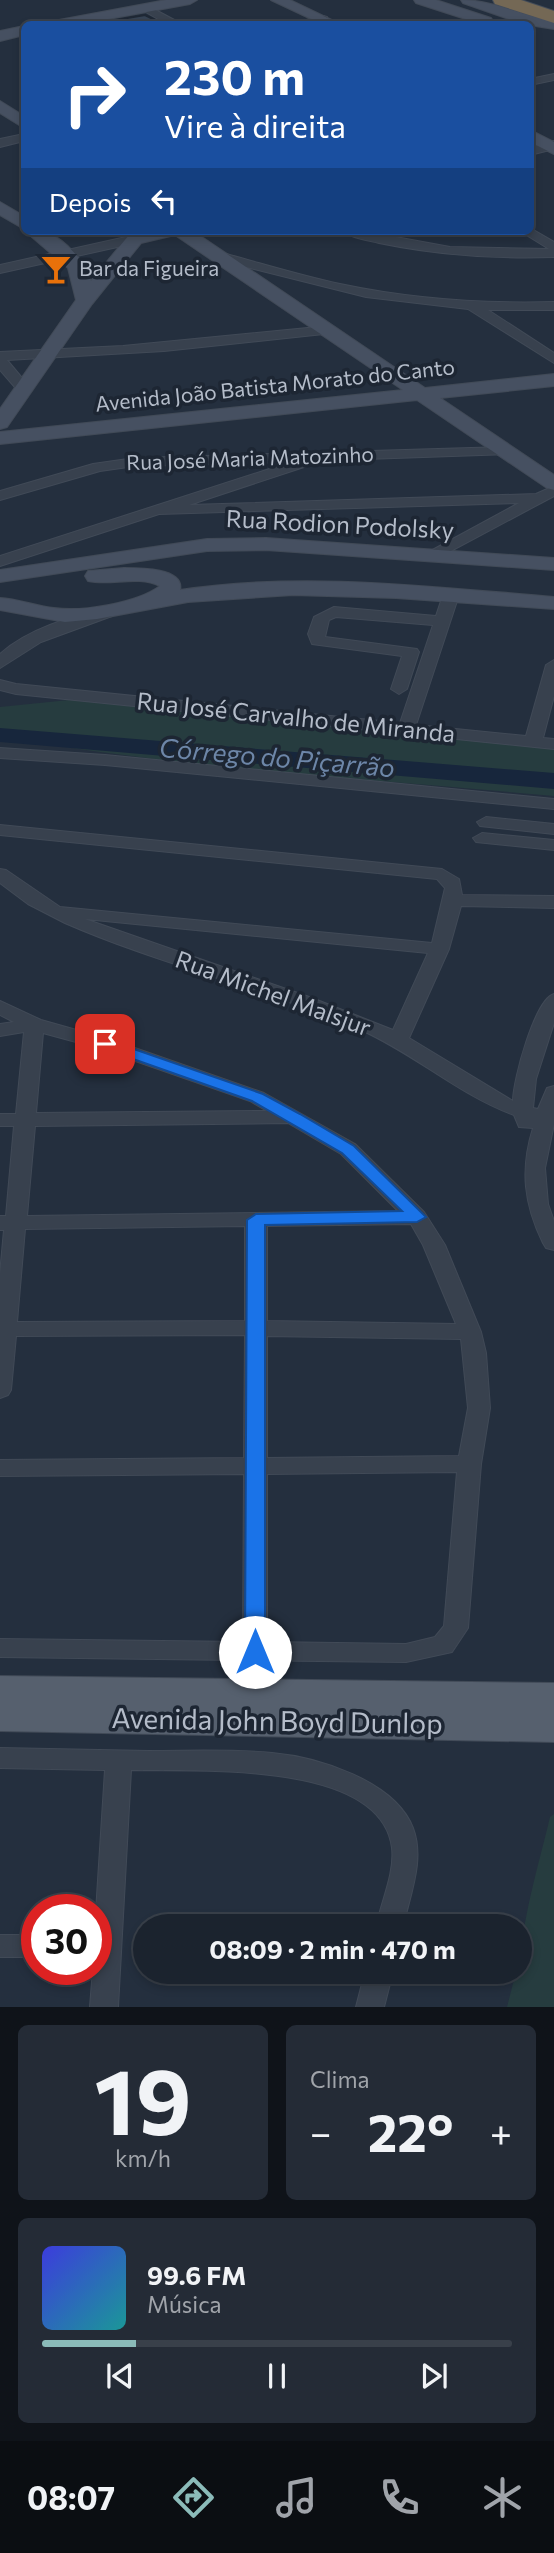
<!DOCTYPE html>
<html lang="pt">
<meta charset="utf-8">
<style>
:root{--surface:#1b232e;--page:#242b36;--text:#f1f3f6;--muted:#a0a4aa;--line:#39404a;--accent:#8bbbb9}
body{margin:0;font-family:Commissioner,sans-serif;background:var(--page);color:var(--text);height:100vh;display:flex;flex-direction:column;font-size:26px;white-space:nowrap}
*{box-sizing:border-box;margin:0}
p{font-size:23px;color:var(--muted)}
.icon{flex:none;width:38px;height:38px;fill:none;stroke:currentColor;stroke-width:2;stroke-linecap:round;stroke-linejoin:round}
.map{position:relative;height:2007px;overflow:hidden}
.details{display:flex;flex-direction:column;gap:18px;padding:18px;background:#0f1319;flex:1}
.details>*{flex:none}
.banner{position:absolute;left:21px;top:21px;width:513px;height:214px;border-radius:10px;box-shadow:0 4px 10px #0003,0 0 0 2px var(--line);background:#1a4fa0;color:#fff;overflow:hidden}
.speed{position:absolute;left:21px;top:1894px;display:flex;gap:14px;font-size:35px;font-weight:700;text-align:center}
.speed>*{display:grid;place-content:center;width:91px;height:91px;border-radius:50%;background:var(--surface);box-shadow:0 4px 10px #0003,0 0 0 2px var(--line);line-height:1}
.speed .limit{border:10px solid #d22;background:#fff;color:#111}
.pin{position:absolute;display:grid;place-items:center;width:60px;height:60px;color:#fff;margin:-30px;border-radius:14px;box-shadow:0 4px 10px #0006}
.me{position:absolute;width:77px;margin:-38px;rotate:0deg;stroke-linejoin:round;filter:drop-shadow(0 0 5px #0008)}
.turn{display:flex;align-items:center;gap:24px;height:147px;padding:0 28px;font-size:32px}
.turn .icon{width:91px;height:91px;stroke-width:2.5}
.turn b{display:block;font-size:49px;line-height:60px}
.then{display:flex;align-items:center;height:66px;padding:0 28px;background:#0003;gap:14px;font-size:26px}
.big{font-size:52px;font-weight:700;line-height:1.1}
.details .card{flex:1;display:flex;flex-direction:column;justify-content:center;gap:10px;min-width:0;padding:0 24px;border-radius:10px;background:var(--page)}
.details .dial{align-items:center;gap:0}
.dial b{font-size:91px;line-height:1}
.song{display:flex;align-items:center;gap:21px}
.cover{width:84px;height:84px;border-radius:10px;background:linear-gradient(135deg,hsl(240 70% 55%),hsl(180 70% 35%))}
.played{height:7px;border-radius:4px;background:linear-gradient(90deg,var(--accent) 20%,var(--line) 20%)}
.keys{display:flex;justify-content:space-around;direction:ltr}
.heat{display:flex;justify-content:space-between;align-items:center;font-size:38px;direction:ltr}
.details .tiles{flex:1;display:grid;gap:18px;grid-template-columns:1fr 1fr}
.card:last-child{grid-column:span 2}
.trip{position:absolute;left:133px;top:1914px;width:399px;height:70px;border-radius:35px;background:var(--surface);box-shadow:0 4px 10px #0003,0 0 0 2px var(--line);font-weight:700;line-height:70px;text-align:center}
.dock{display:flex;height:112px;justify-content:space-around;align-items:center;background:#0b0e12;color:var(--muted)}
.dock .icon{width:49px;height:49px}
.dock .on{color:var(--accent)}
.dock b{font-size:32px;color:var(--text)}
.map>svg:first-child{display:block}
.green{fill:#263c3f}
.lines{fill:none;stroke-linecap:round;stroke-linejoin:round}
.river{fill:#17263c;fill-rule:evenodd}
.building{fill:#364354;stroke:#1f2835;stroke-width:2}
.street-casing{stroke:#414a57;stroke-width:2}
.secondary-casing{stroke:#414a57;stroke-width:2}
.primary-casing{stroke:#414a57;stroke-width:2}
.highway-casing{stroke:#434c59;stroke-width:2}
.street{fill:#38414e;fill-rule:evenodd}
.secondary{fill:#465061;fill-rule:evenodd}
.primary{fill:#56606e;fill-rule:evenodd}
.highway{fill:#746855;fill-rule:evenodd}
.route{fill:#1a73e8;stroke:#114b97;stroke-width:2}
.labels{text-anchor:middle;stroke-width:7;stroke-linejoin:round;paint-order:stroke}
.far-poi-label{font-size:21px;fill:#b4bcc9;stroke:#1d2633;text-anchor:start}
.far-street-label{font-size:21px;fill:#b4bcc9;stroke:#1d2633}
.street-label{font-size:24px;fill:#b4bcc9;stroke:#1d2633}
.water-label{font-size:26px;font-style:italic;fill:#6d86a8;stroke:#1d2633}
.near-street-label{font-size:28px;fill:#b4bcc9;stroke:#1d2633}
</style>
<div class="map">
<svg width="554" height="2007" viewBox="0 0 554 2007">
<rect width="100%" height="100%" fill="#242f3e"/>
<!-- green -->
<g class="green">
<path d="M69,700L554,749V796C370,779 183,769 0,736V707Z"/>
<path d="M554,1814V2007H507L516,1972H520C520,1925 539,1864 550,1817Z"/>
</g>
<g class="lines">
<!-- river -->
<polygon class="river" points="0,728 554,773 554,789 0,742"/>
</g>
<!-- building -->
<polygon class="building" points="145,15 163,24 110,24 110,21"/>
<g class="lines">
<!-- street casing -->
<g class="street-casing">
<g id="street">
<polygon points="146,5 178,22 179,24 167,24 142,10 141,8"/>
<polygon points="323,16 327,17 327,21 289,24"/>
<polygon points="554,74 554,80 530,85 530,79"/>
<polygon points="24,134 24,141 0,147 0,139"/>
<polygon points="554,141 554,149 530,155 530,147"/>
<path d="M530,228L554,242V257C495,259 437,255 379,243C367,240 351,238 343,231H363L450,247L549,249L520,231H530Z"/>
<polygon points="135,235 140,236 140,242 0,273 0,265"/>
<path d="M215,251C257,262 298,275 340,284C411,299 482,304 554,302V310H488L554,353V363L468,309L366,297L210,258V252Z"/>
<polygon points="328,326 335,330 333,333 164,351 7,360 32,390 25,394 20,393 0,370 0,352 123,346"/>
<polygon points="505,447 512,451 510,454 308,461 307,466 189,505 536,494 554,486 554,496 432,561 427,559 424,556 427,553 519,503 159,514 0,566 0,556 291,462 135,466 100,471 0,500 0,491 93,464 135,458"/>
<polygon points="451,590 459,595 416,725 526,736 546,665 554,660 554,696 543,738 554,739 554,749 16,694 0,690 0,680 16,684 400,723 433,625 336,617 329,620 325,637 417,649 419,652 407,689 399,694 391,689 402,656 312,644 308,634 314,617 334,607 436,616 443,595"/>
<path d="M106,608L114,613L112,616L41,642L0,668V654C28,629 70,617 106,608Z"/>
<polygon points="0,748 105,755 554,799 554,809 105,765 0,758"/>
<polygon points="486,817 554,824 554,834 480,826 477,822"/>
<path d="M0,825L442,869L459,879L462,895L554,896V908L461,906L449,949L409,1038L513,1101C513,1080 535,999 554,994V1023L536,1079L533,1108L538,1109L547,1088L554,1086V1124L545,1168L548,1204L554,1221V1250L546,1248L543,1243C524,1204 520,1170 533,1128L519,1127L514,1115C459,1095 415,1054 361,1030C265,988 161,965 65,923L28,904L0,883V869L6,870L60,907L432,943L445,888L437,879L0,835ZM85,919L428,953L393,1030L312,998Z"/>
<polygon points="482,833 554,840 554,850 476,842 473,838"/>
<path d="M0,1001L41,1020L112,1040L264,1093L355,1144L424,1212L445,1245L481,1332L486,1353L490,1408L481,1464L468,1628L452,1652L406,1662L0,1657V1639L243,1642L244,1474L0,1476V1460L244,1458L245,1335L16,1336L11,1390L8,1395L0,1398V1274L4,1230H0V1216H6L14,1126H0V1114H16L24,1032L0,1036V1024L14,1022L0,1015ZM43,1033L98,1048L250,1101L267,1111L36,1113ZM288,1123L341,1154L398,1211L27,1216L35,1126ZM411,1224L423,1245L456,1324L267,1321V1226ZM245,1226V1321L17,1322L25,1229ZM267,1336L461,1339L468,1408L459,1456L267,1458ZM457,1472L444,1626L435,1637L406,1644L267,1642V1474Z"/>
<path d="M0,1748C50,1749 100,1750 149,1751C190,1751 232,1749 272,1753C318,1757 395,1781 413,1828C425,1860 410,1894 403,1927H376C381,1902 395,1873 392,1848C381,1759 194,1772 131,1770L118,2007H90L93,1969H96V1912L105,1770L0,1768Z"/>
<rect x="0" y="1935" width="37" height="22"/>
<polygon points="365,1972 393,1972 384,2007 356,2007"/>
</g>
</g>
<!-- secondary casing -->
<g class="secondary-casing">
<g id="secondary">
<polygon points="166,0 197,0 190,4 81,24 52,24 59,20"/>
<polygon points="271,0 290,0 340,24 322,24"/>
<polygon points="414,0 436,0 491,18 493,21 490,24 481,24 416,3"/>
<path d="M461,0C493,0 522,16 554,21V29L523,24L463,3Z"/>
<polygon points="24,26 24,35 0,41 0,31"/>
<polygon points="0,101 24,116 24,128 0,113"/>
<polygon points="530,130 554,142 554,154 530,142"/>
<polygon points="0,202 24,216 24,229 0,215"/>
<path d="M25,231C32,231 41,230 47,232C66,241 85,261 91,281L129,235L148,231H193L425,388L554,374V386L440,398L554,475V490L547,488L417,400L0,444V432L403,390L175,235L141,243L92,304L7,427L0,429V409L76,300L68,268Z"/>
<polygon points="266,538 554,558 554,570 266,550 207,551 0,582 0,570 207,539"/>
<path d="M124,568C140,568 185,568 180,590C303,571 431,587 554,597V609L396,598L293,595L188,602L97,619L65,622L0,610V598C18,599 36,606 54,608C82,612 137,603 160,586C137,575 112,586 88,581L85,576L88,571Z"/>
</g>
</g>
<!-- primary casing -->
<g class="primary-casing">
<polygon id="primary" points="0,1676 554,1683 554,1742 0,1731"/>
</g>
<!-- highway casing -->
<g class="highway-casing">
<polygon id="highway" points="493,0 521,0 554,11 554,23 495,4"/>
</g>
<!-- street -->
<use href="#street" class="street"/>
<!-- secondary -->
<use href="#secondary" class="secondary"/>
<!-- primary -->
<use href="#primary" class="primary"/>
<!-- highway -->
<use href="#highway" class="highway"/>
</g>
<!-- route -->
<polygon class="route" points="105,1039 263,1094 300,1114 354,1146 426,1217 417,1222 265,1225 265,1652 262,1657 255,1660 248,1657 245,1652 247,1220 256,1214 402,1211 342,1153 252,1101 99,1047 97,1044 99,1041"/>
<!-- icons -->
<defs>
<g id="bar-bare" transform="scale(2.415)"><path d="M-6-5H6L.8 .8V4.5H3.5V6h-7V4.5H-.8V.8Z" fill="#e8710a" stroke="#1d2633" stroke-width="2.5" paint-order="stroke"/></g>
</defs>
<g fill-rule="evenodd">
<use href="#bar-bare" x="56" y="269"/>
</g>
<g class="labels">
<!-- far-poi labels -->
<g class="far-poi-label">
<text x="79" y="276">Bar da Figueira</text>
</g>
<!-- far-street labels -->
<g class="far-street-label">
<text transform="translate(275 386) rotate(-6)" y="7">Avenida João Batista Morato do Canto</text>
<text transform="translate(250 459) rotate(-2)" y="7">Rua José Maria Matozinho</text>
</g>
<!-- street labels -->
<g class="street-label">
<text transform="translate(340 525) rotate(3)" y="8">Rua Rodion Podolsky</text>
<text transform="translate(296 718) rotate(6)" y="8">Rua José Carvalho de Miranda</text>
<text transform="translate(273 994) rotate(20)" y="8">Rua Michel Malsjur</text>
</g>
<!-- water labels -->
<g class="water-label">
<text transform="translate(277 758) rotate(5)" y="9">Córrego do Piçarrão</text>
</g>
<!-- near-street labels -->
<g class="near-street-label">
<text transform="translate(277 1721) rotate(1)" y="10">Avenida John Boyd Dunlop</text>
</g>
</g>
</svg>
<div class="speed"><div class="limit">30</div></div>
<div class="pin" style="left:105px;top:1044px;background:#d93025"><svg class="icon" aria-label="arrive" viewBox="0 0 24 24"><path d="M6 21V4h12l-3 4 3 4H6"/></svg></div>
<svg class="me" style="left:255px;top:1652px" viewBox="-20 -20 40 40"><circle r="19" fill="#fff"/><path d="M0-13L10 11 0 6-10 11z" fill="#1a73e8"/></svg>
<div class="trip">08:09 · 2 min · 470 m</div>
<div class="banner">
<div class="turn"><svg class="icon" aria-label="right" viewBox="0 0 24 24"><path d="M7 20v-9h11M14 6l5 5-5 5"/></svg><div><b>230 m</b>Vire à direita</div></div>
<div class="then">Depois<svg class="icon" aria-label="left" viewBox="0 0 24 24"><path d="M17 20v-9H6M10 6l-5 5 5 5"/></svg></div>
</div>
</div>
<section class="details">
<div class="tiles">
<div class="card dial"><b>19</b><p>km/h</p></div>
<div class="card"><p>Clima</p>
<div class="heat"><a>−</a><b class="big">22°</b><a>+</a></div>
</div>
<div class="card">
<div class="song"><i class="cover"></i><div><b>99.6 FM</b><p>Música</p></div></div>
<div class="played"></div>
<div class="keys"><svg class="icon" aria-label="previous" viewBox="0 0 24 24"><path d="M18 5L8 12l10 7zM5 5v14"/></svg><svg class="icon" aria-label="pause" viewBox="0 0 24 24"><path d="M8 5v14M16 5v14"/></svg><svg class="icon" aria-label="next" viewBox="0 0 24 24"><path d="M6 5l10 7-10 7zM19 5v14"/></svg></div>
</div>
</div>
</section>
<nav class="dock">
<b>08:07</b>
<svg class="icon on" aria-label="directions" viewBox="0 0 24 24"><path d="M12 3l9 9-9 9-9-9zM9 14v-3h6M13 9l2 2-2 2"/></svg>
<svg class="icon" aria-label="music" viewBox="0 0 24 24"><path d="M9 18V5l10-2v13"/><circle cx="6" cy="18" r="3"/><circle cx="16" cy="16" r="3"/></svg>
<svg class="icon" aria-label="phone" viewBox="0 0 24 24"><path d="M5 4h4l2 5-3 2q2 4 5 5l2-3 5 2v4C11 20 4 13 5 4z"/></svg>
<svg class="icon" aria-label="climate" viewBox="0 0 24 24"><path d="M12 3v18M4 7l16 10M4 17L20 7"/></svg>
</nav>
